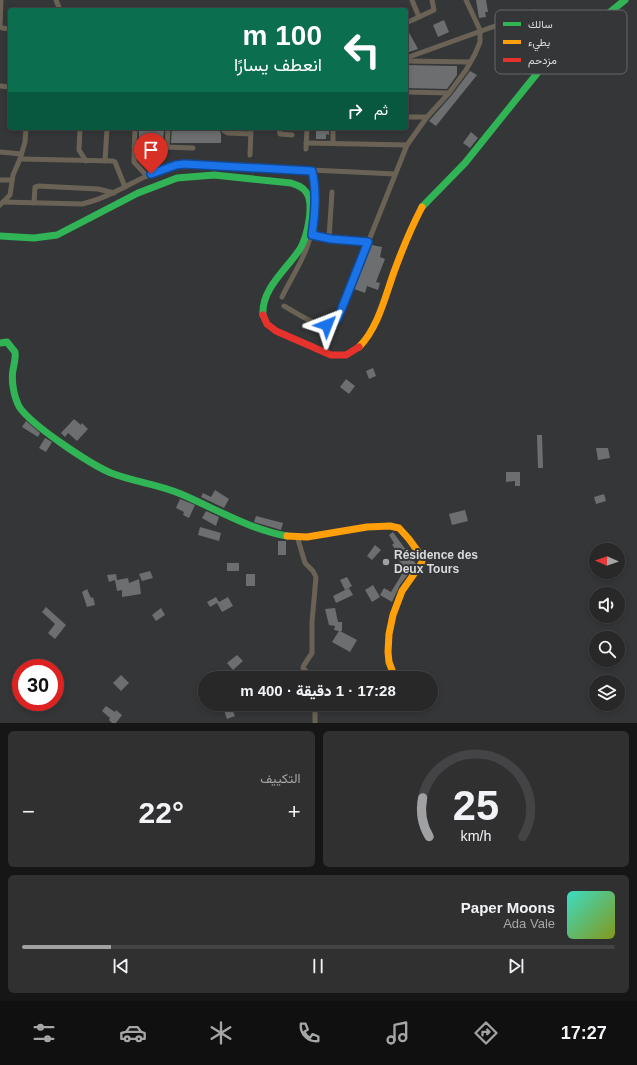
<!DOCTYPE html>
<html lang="ar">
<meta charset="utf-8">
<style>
:root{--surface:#282829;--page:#303031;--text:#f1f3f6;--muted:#a5a6a8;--line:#444446;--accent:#a0a1a2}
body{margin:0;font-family:Helvetica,Vazirmatn,sans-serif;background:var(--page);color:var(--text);direction:rtl;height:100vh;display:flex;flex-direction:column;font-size:15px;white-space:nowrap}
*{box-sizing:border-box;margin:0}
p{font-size:13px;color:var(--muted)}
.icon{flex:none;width:22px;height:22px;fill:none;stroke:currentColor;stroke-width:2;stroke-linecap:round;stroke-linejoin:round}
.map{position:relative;height:723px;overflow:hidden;direction:ltr}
.details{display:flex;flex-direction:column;gap:8px;padding:8px;background:#161617;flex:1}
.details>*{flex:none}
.top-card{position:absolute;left:8px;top:8px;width:400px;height:122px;border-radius:4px;box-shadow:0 2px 6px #0003,0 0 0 1px var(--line);direction:rtl;background:#0b6e4f;color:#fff;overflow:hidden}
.needle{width:26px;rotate:272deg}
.tools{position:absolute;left:589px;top:543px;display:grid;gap:8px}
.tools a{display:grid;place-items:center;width:36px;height:36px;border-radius:50%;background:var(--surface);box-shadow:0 2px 6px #0003,0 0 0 1px var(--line);font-size:20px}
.speed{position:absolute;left:12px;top:659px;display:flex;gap:8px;font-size:20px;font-weight:700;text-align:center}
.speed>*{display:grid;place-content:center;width:52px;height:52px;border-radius:50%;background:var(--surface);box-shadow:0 2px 6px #0003,0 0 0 1px var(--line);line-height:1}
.speed .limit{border:6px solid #d22;background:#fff;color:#111}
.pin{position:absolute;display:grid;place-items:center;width:34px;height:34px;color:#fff;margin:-41px -17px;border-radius:50% 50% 50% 0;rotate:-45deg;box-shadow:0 0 4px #0007}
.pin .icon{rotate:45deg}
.me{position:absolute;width:44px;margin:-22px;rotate:45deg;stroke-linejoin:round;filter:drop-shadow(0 0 3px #0008)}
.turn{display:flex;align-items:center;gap:14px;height:84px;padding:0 20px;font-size:18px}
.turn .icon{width:52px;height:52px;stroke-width:2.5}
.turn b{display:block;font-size:28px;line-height:34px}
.then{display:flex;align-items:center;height:38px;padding:0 20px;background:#0003;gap:8px;font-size:15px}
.big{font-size:30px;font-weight:800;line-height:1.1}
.details .tile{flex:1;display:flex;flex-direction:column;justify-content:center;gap:6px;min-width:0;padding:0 14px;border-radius:6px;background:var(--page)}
.details .dial{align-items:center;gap:0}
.dial svg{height:104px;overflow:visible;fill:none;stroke:var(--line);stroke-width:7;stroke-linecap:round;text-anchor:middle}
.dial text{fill:var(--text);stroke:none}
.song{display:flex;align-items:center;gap:12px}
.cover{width:48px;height:48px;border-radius:6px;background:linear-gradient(135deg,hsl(170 70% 55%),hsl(70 70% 35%))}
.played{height:4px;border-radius:2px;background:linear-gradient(90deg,var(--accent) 15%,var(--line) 15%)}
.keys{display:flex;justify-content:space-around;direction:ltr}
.heat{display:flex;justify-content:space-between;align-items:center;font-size:22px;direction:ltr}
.details .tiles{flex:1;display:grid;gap:8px;grid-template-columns:1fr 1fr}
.tile:last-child{grid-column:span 2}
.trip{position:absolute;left:198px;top:671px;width:240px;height:40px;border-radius:20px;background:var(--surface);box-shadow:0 2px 6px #0003,0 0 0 1px var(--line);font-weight:800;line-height:40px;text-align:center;direction:rtl}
.tab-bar{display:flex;height:64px;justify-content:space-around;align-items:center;background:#101010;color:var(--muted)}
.tab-bar .icon{width:28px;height:28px}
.tab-bar .selected{color:var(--accent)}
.tab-bar b{font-size:18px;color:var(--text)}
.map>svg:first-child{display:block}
.building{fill:#6d6e6f}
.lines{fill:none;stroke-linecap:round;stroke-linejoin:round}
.street{stroke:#6a6355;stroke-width:5}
.fast{stroke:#30b455;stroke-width:7}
.slow{stroke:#ff9f0a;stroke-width:7}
.jam{stroke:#e5322d;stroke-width:7}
.route-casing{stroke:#114b97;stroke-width:10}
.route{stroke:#1a73e8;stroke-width:7}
.poi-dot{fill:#a0a1a2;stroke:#343638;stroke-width:1.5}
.labels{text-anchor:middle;stroke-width:4;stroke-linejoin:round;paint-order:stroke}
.poi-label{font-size:12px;font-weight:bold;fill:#d9dadc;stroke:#343638;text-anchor:start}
.key{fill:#343638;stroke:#666769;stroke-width:1}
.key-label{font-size:11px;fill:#d9dadc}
</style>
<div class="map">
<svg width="637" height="723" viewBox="0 0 637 723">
<rect width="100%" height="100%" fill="#353637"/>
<!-- building -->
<g class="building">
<polygon points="476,0 486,0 488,12 485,12 486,17 479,18"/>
<polygon points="444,20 449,32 438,37 433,25"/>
<polygon points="406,27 418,49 406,53"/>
<polygon points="406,65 457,66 457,75 447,89 406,88"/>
<polygon points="470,71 477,75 436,126 429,121 452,95"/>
<polygon points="139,128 164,128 163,143 139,142"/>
<polygon points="172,128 219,128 221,134 221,143 171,143"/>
<polygon points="316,128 329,128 329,135 326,134 326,139 316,139"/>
<polygon points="471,132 478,138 470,148 463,143"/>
<polygon points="372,245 382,247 380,257 385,259 376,282 380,283 378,290 367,286 365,293 354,289"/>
<polygon points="373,368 376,376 369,379 366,371"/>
<polygon points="346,379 355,386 349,394 340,387"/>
<polygon points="74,419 81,425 82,423 88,429 77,441 68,433 65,437 61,433"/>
<polygon points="26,421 40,433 38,437 22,427"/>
<polygon points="537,435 542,435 543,468 538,468"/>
<polygon points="45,438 52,442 46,452 39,448"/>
<polygon points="596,448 608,448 610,458 598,460"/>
<polygon points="506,472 520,472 520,486 515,486 515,481 506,482"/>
<polygon points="215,490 229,499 224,508 201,497 203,493 211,497"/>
<polygon points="604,494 606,501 596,504 594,497"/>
<polygon points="180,499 195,505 189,518 183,515 184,512 176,508"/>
<polygon points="465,510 468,521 452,525 449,514"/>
<polygon points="206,511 219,517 216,526 202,518"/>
<polygon points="256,516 283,523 281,530 254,522"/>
<polygon points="200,527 221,533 219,541 198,535"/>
<polygon points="393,532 416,564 400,585 392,602 380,595 384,588 391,592 405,569 395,555 397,551 392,545 394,543 389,535"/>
<rect x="278" y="541" width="8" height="14"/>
<polygon points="375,545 381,550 372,560 367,556"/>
<rect x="227" y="563" width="12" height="8"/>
<polygon points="150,571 153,578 142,581 139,574"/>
<polygon points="116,574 117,580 128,578 129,583 139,579 141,594 122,597 122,590 117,591 115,580 109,582 107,575"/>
<rect x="246" y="574" width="9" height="12"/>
<polygon points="347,577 352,586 345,590 340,580"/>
<polygon points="373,585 380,597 372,602 365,590"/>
<polygon points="349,588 353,595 336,603 333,596"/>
<polygon points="87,589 91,598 93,597 95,605 87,607 82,592"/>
<polygon points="216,597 219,602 228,597 233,606 222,612 217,603 210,607 207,602"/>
<polygon points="46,607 66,625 55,639 48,633 55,624 42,612"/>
<polygon points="161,608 165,615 156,621 152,615"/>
<polygon points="335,608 338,622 342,622 342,631 340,631 357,640 350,652 332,642 339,631 334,630 335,626 329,625 325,609"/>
<polygon points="237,655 243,661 233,670 227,663"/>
<polygon points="121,675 129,683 121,691 113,683"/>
<polygon points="222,704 230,704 235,716 227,719"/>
<polygon points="106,706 115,712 116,710 122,715 116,723 112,723 109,720 110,718 102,711"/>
</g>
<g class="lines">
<!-- street -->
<g class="street">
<polyline points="1,0 0,26 2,28 10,29"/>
<polyline points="56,0 60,10"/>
<polyline points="412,0 419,17"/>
<polyline points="406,23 434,10 432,0"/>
<polyline points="406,58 534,12 550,14 584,32"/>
<polyline points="406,61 470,62"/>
<polyline points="0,86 10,87"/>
<polyline points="406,92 449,93"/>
<polyline points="406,117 427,117"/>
<polyline points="80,128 79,150 86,161"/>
<polyline points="135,128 134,162 147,176"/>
<polyline points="223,128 224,131 228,133 251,134"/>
<polyline points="279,128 280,134 292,135"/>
<polyline points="333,142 333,128"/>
<polyline points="306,143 407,145"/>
<polyline points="134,146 193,148"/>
<polyline points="167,147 168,128"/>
<polyline points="306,149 307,128"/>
<polyline points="0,152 21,154"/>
<polyline points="250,155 251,128"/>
<polyline points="20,159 113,161 115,162 125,187"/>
<polyline points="105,161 107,128"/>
<polyline points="0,180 12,180"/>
<path d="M3,202L82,204C118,196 147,169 184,164L395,174"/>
<polyline points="34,203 35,187 38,186 98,189 114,193"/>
<polyline points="0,205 10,195 13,175 20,159 25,142 26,128"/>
<polyline points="312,235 331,239 368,242"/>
<polyline points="329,238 332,192"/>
<path d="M282,297C290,280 301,264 307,247C316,223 318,195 312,171"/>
<path d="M284,306C301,315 322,334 338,318L407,145L427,117L449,93L466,70L475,54L480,42V30L466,0"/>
<polyline points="297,536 305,563 313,571 316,577 312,622 312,653 304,665 303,668 313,678"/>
<polyline points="315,704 315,723"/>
</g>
<!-- fast -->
<g class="fast">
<polyline points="422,207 465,163 543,66 625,0"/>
<path d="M0,236L34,238L57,235L138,193L177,178L214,175L291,183C297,185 303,187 306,192C315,204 307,237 300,249C287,269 261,289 263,315"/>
<path d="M0,343L7,342L15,352C16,358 14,364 13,370C11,381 14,398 20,408C34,427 90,464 111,473C134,482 158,484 181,494C216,509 249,529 287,536"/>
</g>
<!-- slow -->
<g class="slow">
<path d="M359,347C378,328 385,297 394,272C402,250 411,228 422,207"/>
<polyline points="287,536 307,537 367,527 390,526 399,528 409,539 419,553 422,561 421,564 402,591 393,615 389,634 388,652 389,662 395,678"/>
</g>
<!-- jam -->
<polyline class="jam" points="263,315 267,324 276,331 331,355 346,355 359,347"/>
</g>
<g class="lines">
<!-- route casing -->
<g class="route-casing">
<path id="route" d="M151,174L176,165L184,164L312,171C317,192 315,213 312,235L331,239L368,242L338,318L334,322L327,325"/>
</g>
<!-- route -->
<use href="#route" class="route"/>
</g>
<!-- markers -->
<circle class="poi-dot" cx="386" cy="562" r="4"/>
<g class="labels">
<!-- poi labels -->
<g class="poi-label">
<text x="394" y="559">Résidence des<tspan x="394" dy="14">Deux Tours</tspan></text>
</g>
</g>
<!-- legend -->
<rect x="495" y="10" width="132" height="64" rx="6" class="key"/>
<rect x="503" y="22" width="18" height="4" fill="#30b455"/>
<rect x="503" y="40" width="18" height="4" fill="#ff9f0a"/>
<rect x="503" y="58" width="18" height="4" fill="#e5322d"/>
<g class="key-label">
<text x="528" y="28">سالك</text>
<text x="528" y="46">بطيء</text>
<text x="528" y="64">مزدحم</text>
</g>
</svg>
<div class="tools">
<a><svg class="needle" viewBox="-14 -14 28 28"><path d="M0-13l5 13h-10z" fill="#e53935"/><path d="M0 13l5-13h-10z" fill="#a5a6a8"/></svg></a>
<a><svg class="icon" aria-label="sound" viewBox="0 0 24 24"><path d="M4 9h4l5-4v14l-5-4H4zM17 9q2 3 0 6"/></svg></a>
<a><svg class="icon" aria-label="search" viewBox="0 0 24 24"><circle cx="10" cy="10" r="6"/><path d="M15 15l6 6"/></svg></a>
<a><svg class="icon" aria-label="layers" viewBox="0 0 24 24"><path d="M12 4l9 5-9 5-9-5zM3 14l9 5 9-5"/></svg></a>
</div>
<div class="speed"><div class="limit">30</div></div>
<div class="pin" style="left:151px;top:174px;background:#d93025"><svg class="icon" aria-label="arrive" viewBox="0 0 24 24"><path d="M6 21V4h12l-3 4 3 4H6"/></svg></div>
<svg class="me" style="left:327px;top:325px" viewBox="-20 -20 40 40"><path d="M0-17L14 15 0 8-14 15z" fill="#1a73e8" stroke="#fff" stroke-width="4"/></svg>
<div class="trip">17:28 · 1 دقيقة · 400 m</div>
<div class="top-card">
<div class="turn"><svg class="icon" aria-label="left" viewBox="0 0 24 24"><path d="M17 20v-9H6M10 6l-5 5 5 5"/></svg><div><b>100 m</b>انعطف يسارًا</div></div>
<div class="then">ثم<svg class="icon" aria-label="right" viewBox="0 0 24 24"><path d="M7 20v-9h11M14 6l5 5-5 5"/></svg></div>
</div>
</div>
<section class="details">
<div class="tiles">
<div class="tile dial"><svg viewBox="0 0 100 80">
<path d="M14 69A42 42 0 1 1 86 69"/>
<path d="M14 69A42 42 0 0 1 9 39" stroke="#a0a1a2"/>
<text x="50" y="56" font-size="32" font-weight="700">25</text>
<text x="50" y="72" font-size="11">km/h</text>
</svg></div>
<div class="tile"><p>التكييف</p>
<div class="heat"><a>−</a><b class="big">22°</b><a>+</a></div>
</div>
<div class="tile">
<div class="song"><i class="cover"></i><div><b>Paper Moons</b><p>Ada Vale</p></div></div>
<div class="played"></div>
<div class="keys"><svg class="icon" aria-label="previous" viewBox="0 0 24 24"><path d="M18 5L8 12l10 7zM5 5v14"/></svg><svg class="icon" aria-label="pause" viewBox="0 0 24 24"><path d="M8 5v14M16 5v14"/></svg><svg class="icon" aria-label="next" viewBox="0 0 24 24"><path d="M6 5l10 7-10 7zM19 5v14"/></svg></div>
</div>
</div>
</section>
<nav class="tab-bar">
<b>17:27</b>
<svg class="icon selected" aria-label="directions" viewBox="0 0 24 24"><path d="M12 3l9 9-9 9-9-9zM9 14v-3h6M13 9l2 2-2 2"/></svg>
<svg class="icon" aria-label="music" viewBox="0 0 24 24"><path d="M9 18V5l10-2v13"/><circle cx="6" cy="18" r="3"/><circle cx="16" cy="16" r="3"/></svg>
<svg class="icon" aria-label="phone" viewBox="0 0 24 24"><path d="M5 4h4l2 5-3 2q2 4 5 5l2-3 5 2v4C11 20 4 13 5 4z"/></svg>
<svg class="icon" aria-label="climate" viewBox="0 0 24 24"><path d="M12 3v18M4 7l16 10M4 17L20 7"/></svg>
<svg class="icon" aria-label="car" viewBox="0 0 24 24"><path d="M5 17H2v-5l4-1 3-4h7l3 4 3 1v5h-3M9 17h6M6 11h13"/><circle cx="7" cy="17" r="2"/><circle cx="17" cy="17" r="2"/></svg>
<svg class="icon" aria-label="filters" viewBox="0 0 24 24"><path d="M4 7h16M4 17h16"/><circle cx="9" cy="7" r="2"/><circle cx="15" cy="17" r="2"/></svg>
</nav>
